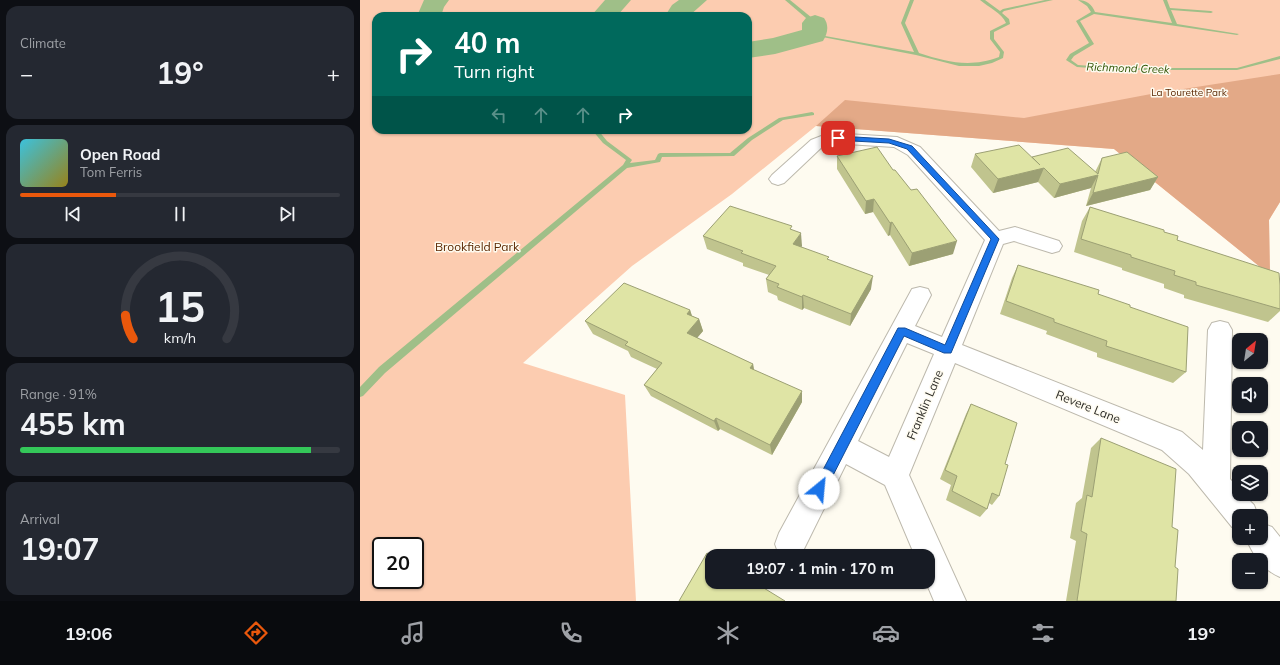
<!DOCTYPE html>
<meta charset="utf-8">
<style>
:root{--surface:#171b24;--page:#242831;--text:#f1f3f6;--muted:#9ea1a6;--line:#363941;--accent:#ea580c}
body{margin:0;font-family:Mulish,sans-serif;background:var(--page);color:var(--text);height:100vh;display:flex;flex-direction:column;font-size:15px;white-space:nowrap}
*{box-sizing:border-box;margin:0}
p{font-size:13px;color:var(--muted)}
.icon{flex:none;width:22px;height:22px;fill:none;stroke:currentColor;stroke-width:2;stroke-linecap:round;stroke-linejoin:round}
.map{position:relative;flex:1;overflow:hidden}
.details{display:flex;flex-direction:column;gap:6px;padding:6px;background:#0d0f14;width:360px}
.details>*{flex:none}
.hud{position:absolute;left:12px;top:12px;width:380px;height:122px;border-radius:12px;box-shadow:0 1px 3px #0004;background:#00695c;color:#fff;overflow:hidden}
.needle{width:26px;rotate:30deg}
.tools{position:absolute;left:872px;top:333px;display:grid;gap:8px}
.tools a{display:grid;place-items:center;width:36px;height:36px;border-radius:8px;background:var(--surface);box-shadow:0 1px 3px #0004;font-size:20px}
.speed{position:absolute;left:12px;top:537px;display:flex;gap:8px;font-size:20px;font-weight:700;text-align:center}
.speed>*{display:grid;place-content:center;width:52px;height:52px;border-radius:50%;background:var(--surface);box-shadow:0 1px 3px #0004;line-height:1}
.speed .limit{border:2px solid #111;border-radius:6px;background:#fff;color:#111}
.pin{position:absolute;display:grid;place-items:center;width:34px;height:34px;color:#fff;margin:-17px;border-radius:8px;box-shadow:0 2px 6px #0006}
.me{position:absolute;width:44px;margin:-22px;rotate:28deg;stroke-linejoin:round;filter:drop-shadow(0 0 3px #0008)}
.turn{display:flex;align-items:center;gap:14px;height:84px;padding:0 16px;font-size:18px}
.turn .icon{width:52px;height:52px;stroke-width:2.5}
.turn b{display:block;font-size:28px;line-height:34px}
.lanes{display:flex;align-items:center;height:38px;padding:0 16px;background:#0003;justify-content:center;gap:20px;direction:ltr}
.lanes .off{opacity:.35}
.big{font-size:30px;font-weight:700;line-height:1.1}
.details .card{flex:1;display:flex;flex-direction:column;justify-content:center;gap:6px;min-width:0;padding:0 14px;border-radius:12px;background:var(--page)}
.details .dial{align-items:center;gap:0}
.dial svg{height:104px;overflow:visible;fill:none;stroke:var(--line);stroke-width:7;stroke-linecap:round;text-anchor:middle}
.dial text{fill:var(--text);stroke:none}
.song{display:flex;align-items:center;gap:12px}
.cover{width:48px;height:48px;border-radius:6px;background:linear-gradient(135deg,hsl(190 70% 55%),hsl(50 70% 35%))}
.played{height:4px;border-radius:2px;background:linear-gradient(90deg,var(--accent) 30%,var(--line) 30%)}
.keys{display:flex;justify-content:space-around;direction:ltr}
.heat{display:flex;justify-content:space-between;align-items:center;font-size:22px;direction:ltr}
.charge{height:6px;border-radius:3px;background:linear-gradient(90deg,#34c759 91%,var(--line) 0)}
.trip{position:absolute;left:345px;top:549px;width:230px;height:40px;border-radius:12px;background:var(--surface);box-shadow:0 1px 3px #0004;font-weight:700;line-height:40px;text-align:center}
.dock{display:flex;height:64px;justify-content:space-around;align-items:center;background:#090b0e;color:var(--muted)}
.dock .icon{width:28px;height:28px}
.dock .active{color:var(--accent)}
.dock b{font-size:18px;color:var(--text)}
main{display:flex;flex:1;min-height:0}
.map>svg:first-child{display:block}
.green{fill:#fcccb0;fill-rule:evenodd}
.forest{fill:#e3a987}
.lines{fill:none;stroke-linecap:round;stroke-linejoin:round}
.stream{fill:#9fbf88;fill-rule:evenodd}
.river{fill:#9fbf88;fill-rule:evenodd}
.minor-casing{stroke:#bdb9ad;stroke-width:2}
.minor{fill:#fff;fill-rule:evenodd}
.wall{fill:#c0c48e}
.shaded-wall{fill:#9ca074}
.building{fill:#dfe4a5;stroke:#9ca074}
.route{fill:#1a73e8;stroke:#114b97}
.labels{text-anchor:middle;stroke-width:3;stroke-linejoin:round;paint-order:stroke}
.far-park-label{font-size:10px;fill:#5b2700;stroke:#fefbf0}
.far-water-label{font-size:11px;font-style:italic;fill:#2d5200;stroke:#fefbf0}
.park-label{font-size:12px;fill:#5b2700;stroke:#fefbf0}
.street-label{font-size:12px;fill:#2b2a25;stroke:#fefbf0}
</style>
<main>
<section class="details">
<div class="card"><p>Climate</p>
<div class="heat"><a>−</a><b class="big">19°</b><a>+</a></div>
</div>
<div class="card">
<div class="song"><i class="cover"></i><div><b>Open Road</b><p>Tom Ferris</p></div></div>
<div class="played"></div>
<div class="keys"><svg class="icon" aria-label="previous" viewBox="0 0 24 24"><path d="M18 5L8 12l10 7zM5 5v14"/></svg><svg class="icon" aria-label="pause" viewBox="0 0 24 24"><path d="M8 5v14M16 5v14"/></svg><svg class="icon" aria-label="next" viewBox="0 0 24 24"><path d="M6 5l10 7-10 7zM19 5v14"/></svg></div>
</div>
<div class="card dial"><svg viewBox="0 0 100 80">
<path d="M14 69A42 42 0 1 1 86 69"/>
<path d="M14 69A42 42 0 0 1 8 51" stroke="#ea580c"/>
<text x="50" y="56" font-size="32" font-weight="700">15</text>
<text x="50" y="72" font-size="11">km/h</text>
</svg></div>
<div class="card"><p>Range · 91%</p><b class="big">455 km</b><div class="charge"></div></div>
<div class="card"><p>Arrival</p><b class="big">19:07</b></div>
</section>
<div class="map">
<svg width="920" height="601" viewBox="0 0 920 601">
<rect width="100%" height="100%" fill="#fefbf0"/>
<!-- green -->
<path class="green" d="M0,0H920V202L909,220L910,275L754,149L456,126L372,194L272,266L163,363L265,395L276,601H0ZM16,16H388V130H16ZM21,546H55V580H21Z"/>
<!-- forest -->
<polygon class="forest" points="920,74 920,202 909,220 910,275 754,149 456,126 485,100 664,118 791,94"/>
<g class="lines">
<!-- stream -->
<g class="stream">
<polygon points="425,0 430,0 457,22 457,24 453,24"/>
<path d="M550,0H554L545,23L559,53C587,62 610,68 639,57L640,52L630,39V31L646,23C642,13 628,7 620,0H625L640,11L643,9L685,0H693L644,11L642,13L649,19L650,24L634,32V39L644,52L643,58L632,63L619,66H599L556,55L452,35L454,34L554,52L541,23Z"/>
<path d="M718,0C726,0 732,4 735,12L812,23L803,0H807L810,8L851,11L853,12L851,13L811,10L817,24L879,34L877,35L734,14L720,21L734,44L714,56L711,60L718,65L758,68H877L920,56V59L877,70H758L717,67L706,60L710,54L729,43L716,21L731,12L727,6Z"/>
<polygon points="452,112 454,113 454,115 423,120 392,140 374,156 302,157 300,162 267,168 25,373 3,396 0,397 0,387 19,367 263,165 266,160 243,143 232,130 238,130 247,141 271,159 272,160 270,163 295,160 298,154 300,153 370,153 388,138 419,118"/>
</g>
<!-- river -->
<g class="river">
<polygon points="64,0 89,0 84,7 81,16 57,16"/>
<polygon points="245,0 271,0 257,16 231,16"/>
<polygon points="319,0 347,0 329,16 305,16 312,5"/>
<path d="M455,15L464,18C469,25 468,33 463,41L415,54L388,58V42L413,38L442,30V23L446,18Z"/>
</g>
<!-- minor casing -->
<g class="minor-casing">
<g id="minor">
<path d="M469,133L537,137L560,147L639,231L655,227L699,241L702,246L699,251L692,253L654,241L643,244L602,345L822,432L843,450L848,330L852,323L860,321L868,323L872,330L870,479L879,489V494H883L894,505L898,516H879V529L872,527L829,474L802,450L595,363L549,475L606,601H574L566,582H568V556H555L525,485L486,464L441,555H419L415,544L419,533L552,289L560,287L568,289L571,295L555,326L582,337L625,240L548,155L534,147L471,143L463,146L424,183L418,185L412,183L409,179L412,175L451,140ZM547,343L574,354L529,457L498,441Z"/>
<path d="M901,523L912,527L920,537V577C903,570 893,555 886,538H901Z"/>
</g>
</g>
<!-- minor -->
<use href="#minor" class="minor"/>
</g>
<!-- wall -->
<g class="wall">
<polygon points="615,154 672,157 735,172 742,158 798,177 790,190 726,206 731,188 694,198 678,182 633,193 611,167"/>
<polygon points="477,156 593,254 549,266 530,235 528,236 513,212 505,214 477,169"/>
<polygon points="730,207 804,232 817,240 920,285 920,311 908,322 824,298 824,295 804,288 804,284 762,270 762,268 714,252 722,221"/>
<polygon points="432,230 442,246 441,247 469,260 511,289 490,326 444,308 442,310 418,300 417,296 408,292 406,279 409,275 383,266 383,263 347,249 343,236"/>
<polygon points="658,265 738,294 770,307 826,372 813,383 737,357 737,353 686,334 687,331 640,314 652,278"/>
<polygon points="330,310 332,316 339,319 343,331 337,338 393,364 394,370 442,402 412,455 360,429 358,431 291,396 284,385 297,369 271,357 268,351 233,334 225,321"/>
<polygon points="611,404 645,464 639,496 632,505 629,503 627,509 620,517 586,500 591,485 580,479 606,414"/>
<polygon points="741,438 812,527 815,567 816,601 706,601 716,541 710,538 716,503 722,498 731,448"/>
</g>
<!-- shaded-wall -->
<g class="shaded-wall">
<polygon points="684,168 678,182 633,193 638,179"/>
<polygon points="738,175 731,188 694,198 700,184"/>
<polygon points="798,177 790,190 726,206 733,193"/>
<polygon points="514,199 513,212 505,214 506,201"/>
<polygon points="532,222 530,235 528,236 530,223"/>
<polygon points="441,233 442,246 433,257 433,244"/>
<polygon points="597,241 593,254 549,266 552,253"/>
<polygon points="513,276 511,289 490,326 491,314"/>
<polygon points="443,295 444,308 442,310 442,297"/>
<polygon points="330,310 334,322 327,314"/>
<polygon points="339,319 343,331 331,345 327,333"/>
<polygon points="393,364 395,376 390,368"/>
<polygon points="442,391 442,402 412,455 410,445"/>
<polygon points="356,418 360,429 358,431 354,421"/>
</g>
<!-- building -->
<g class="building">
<polygon points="659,145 680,165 672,157 708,148 738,174 742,158 767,152 798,177 733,193 738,175 700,184 684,168 638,179 615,154"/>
<polygon points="517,147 533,170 535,170 551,190 557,189 597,241 552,253 532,222 530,223 514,199 506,201 477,156"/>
<polygon points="370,206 432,226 430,229 441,233 433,244 469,257 467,259 513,276 491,314 443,295 442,297 417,287 419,284 406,279 416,266 381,253 383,251 343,236"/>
<polygon points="730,207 804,230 804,232 818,236 817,240 919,273 920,285 920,309 836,285 836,282 814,275 815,271 771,257 771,255 721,239"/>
<polygon points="658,265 739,290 738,294 770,305 770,307 828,327 826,372 746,346 747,341 694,322 694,319 646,301"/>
<polygon points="264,283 330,310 327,314 339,319 327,333 393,364 390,368 442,391 410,445 356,418 354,421 284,385 302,363 265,345 268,342 225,321"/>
<polygon points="611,404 657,423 645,464 648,465 639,496 632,493 627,509 592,491 597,476 585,470"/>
<polygon points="741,438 816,469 812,527 818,530 815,567 818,569 816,601 717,601 727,534 721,531 727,495 732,497"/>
<polygon points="347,553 352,556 352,582 394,582 425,601 319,601"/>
</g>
<!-- route -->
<polygon class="route" points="478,136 529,139 552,146 639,239 591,353 584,353 544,336 464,493 459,495 455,493 453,489 455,485 538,328 545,328 585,345 631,239 547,149 529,143 475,140 474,138"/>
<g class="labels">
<!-- far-park labels -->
<g class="far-park-label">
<text x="829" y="96">La Tourette Park</text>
</g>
<!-- far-water labels -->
<g class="far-water-label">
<text transform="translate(768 68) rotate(2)" y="4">Richmond Creek</text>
</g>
<!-- park labels -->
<g class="park-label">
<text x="117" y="251">Brookfield Park</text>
</g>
<!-- street labels -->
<g class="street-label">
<text transform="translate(565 405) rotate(-67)" y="4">Franklin Lane</text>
<text transform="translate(728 407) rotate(22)" y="4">Revere Lane</text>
</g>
</g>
</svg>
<div class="tools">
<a><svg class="needle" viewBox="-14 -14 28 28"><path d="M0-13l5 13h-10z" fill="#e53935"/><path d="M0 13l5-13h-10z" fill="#9ea1a6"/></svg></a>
<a><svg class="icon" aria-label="sound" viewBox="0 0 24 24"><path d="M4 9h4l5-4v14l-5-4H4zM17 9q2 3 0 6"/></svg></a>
<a><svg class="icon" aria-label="search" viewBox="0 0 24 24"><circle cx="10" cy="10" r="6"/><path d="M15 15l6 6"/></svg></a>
<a><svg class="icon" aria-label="layers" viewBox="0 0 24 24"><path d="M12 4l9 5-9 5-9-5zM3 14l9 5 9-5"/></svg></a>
<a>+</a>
<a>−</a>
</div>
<div class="speed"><div class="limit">20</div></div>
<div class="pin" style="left:478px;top:138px;background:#d93025"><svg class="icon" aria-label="arrive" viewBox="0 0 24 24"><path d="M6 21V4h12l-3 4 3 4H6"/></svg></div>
<svg class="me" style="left:459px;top:489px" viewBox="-20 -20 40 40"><circle r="19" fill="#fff"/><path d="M0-13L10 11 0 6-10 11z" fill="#1a73e8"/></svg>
<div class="trip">19:07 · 1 min · 170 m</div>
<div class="hud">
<div class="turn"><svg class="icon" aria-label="right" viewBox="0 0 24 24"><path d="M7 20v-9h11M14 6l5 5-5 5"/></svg><div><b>40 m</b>Turn right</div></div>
<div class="lanes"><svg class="icon off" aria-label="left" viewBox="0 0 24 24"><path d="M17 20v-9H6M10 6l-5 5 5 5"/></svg><svg class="icon off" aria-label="ahead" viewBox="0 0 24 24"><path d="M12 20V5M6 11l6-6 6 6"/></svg><svg class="icon off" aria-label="ahead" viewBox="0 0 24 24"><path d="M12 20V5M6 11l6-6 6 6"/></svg><svg class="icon" aria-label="right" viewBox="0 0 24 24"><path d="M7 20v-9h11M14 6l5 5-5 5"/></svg></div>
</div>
</div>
</main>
<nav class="dock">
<b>19:06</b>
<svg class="icon active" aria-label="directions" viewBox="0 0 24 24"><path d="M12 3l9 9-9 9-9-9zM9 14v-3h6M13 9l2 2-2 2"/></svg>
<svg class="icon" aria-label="music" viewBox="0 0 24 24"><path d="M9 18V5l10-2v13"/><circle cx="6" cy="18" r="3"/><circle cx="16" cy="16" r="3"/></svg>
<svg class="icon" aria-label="phone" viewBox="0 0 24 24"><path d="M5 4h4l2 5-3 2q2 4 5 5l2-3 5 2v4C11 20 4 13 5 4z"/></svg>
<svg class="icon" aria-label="climate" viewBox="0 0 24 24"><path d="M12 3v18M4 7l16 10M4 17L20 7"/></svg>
<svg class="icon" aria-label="car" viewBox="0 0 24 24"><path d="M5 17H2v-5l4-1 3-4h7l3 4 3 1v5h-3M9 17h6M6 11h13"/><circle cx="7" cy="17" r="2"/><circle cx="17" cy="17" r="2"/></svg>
<svg class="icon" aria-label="filters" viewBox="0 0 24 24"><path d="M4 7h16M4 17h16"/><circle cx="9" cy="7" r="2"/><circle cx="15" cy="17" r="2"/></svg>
<b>19°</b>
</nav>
